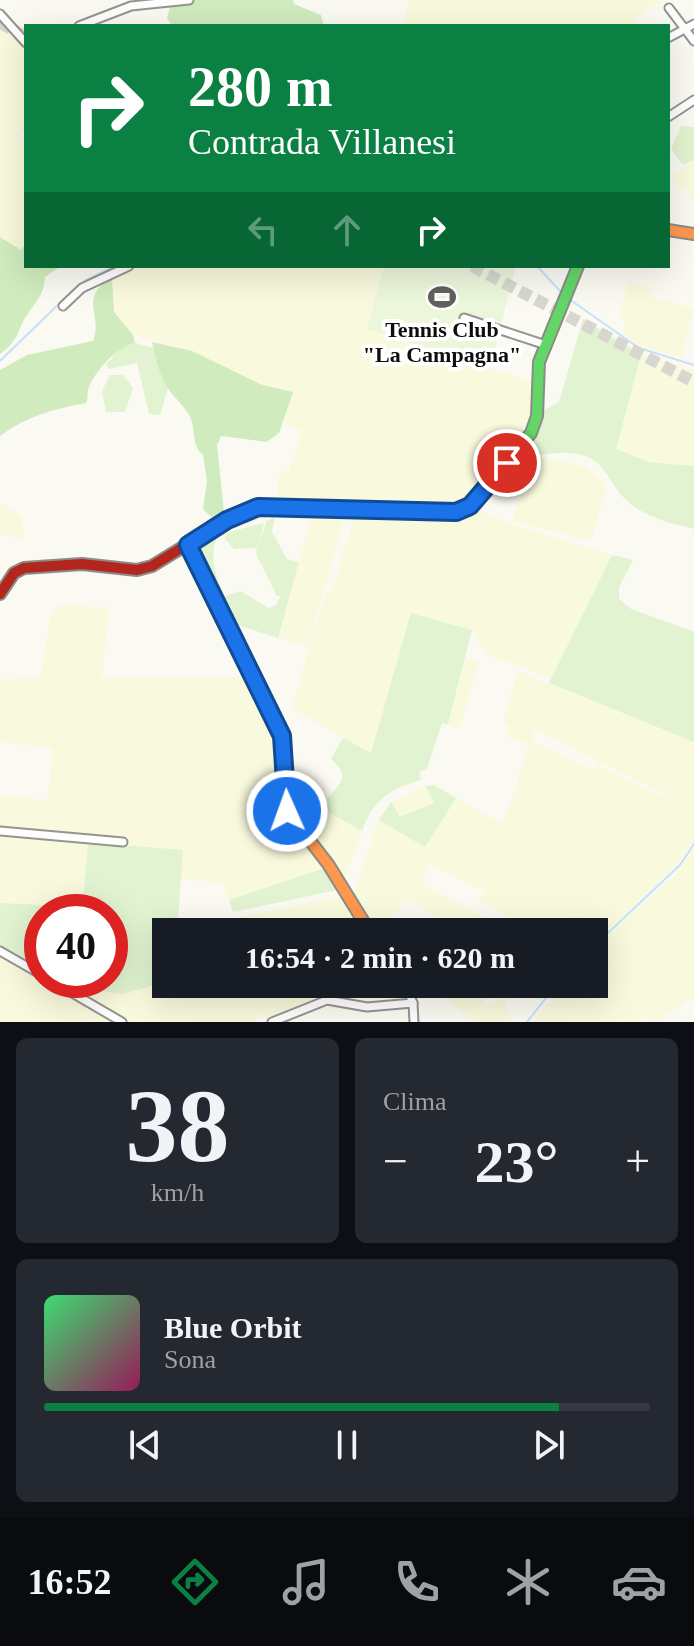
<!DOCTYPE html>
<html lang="it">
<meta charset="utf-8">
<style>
:root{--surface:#171b24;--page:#242831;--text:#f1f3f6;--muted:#9ea1a6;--line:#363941;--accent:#0b8043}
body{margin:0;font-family:"Times New Roman",serif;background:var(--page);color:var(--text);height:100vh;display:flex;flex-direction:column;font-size:30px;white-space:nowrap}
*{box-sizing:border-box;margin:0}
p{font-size:26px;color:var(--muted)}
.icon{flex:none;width:44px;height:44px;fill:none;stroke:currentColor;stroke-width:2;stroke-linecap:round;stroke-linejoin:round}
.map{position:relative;height:1022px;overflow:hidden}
.drawer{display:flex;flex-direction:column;gap:16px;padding:16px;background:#0d0f14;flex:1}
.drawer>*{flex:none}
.guide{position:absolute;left:24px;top:24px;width:646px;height:244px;border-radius:0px;box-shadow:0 8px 32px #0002;background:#0b8043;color:#fff;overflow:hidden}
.speed{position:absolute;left:24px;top:894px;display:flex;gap:16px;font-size:40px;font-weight:700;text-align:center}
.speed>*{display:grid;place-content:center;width:104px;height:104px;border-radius:50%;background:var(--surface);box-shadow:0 8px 32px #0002;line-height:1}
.speed .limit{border:12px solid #d22;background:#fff;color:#111}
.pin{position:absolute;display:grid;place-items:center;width:68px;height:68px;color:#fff;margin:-34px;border:4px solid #fff;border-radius:50%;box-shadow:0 2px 8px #0007}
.me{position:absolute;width:88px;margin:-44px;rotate:358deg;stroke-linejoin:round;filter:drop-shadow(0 0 6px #0008)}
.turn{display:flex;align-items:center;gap:28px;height:168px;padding:0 32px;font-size:36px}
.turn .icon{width:104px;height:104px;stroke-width:2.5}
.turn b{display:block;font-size:56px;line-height:68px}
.lanes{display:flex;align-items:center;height:76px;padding:0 32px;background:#0003;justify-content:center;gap:40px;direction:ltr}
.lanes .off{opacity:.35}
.big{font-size:60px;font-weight:600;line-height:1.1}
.drawer .card{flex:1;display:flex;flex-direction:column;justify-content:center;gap:12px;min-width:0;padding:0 28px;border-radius:12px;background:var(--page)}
.drawer .dial{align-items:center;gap:0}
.dial b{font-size:104px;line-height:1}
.song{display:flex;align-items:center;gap:24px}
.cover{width:96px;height:96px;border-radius:12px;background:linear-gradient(135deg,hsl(140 70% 55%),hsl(330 70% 35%))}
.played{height:8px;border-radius:4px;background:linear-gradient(90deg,var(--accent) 85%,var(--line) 85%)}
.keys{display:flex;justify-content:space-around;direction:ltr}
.heat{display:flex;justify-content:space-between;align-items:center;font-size:44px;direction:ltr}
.drawer .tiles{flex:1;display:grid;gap:16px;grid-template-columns:1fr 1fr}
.card:last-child{grid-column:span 2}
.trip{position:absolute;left:152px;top:918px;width:456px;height:80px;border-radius:0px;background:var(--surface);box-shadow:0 8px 32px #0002;font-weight:600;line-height:80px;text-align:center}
.dock{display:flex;height:128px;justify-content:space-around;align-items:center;background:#090b0e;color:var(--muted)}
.dock .icon{width:56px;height:56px}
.dock .active{color:var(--accent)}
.dock b{font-size:36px;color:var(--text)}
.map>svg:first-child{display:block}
.farmland{fill:#f9f9dd;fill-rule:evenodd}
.green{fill:#e1f3d0}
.forest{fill:#d0ebbd}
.pitch{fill:#ecf6da}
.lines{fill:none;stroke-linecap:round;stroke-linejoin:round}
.stream{stroke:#c5e1f8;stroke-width:2}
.highway-tunnel{stroke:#d7d7d0;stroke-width:12;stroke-dasharray:12 6;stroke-linecap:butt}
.street-casing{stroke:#959491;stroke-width:11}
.fast-casing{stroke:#8b8b87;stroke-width:14}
.slow-casing{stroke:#8b8b87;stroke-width:14}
.jam-casing{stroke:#8b8b87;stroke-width:14}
.street{stroke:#fefefd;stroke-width:7}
.fast{stroke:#63d668;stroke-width:10}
.slow{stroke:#ff974d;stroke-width:10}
.jam{stroke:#b3261e;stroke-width:10}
.route-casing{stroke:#114b97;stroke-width:20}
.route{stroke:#1a73e8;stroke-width:14}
.labels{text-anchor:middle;stroke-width:8;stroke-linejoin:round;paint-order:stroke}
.poi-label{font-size:22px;font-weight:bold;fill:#0e0e0e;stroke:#fff}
</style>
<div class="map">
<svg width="694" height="1022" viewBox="0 0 694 1022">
<rect width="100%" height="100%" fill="#fbfaf2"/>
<!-- farmland -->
<g class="farmland">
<polygon points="409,0 663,0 633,21 636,26 402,26"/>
<polygon points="0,20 26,48 26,133 12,128 26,141 26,244 21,251 0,237"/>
<polygon points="694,160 694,201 691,203 689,188 678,191 673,175"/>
<polygon points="144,266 384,266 367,329 533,382 533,413 527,431 470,499 456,508 276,503 280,470 289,472 302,430 283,423 292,392 262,385 192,351 133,335 114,312 112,277 119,270"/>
<polygon points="629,281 652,287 650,297 694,308 682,359 636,344 622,334 626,322 618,317"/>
<polygon points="641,355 694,370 694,466 648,462 616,449"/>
<polygon points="545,457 586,467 602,480 606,490 591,541 512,521 522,489 508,485 506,493 489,488 507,467 521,459"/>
<polygon points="0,503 22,516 24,542 11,535 0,536"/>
<polygon points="470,507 523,528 612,555 551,678 487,655 472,630 412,613 371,754 292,708 326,590 332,591 355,514"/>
<polygon points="313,511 345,515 308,647 278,638"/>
<polygon points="57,606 109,607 102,678 248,677 278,741 279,804 325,868 229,900 222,883 179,879 183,850 126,845 126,839 0,827 0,795 48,800 53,748 0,742 0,679 41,678 50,615"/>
<polygon points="467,659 479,661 460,728 448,724"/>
<path d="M518,671L694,742V841L676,866L594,943V932H541L476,900L486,892L430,864L421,883L512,932H464L407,900L388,920L378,926H366L352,900L379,820L424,846L456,798L500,823L510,804L529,744L506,736L509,724L503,723ZM535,730L658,792L672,794L658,795L597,765L593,770L532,741Z"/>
<polygon points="426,786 435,803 400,818 391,802"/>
<polygon points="323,809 362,831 343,882 299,822 307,814"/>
<polygon points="0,835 88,842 82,912 42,912 42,974 38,971 42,905 0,903"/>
<polygon points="694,848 694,1003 690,997 658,1022 643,1019 638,1022 532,1022 564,984 594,984 594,948 679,871"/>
<polygon points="342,896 358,925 339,932 215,932 214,922"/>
<polygon points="0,952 42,976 42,980 48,980 118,1022 0,1022"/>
<polygon points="53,980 77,980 77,987 153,986 166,982 331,984 331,997 268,1022 264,1014 256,1017 257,1022 126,1022"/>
<polygon points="434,984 465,984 488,1005 506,998 506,1008 514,1022 475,1022 447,1000 446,995"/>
</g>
<!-- green -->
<g class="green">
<polygon points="681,126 694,127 694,160 683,165 671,149"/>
<path d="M583,319L641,355L616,449L648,462L694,466V529C672,524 642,516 626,500C614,489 608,471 595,461C572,445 529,455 507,467L531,442L545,410L559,402Z"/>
<polygon points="135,343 154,348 168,388 160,415 149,414 137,363 109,369 106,365 122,346"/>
<polygon points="110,375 123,375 133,388 125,412 106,412 102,391"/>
<path d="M259,512L262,516C251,524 236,523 225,530C204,543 216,580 225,596L241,591L268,608L275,606L281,596H277L256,554L257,548L234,549L224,538L229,532L264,523L259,546L266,522L275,516L272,532L287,559L299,562L278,638L231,623L198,550C205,526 238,518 259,512Z"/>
<polygon points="612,555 633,560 619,587 619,599 631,609 694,632 694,742 549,683"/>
<path d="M411,613L472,630L448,724L442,723L427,769L419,772L421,780C389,789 374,799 362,831L323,809C328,788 358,782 331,759L343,738L371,753Z"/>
<polygon points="434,785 456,798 425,847 379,820 391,802 400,817 434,803 426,786"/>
<polygon points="88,842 183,850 177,932 166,932 166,982 122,994 77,988 77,980 110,980 110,968 123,961 119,928 110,922 110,912 82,912"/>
<polygon points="325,868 338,890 233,912 229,900"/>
<polygon points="0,903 42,905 38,971 0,949"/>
</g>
<!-- forest -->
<g class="forest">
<polygon points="172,0 293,0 294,4 321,15 324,26 172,26 167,18"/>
<path d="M0,237L21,250L26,244V266H61L45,277C44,294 38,299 29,312C16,330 21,339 0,354Z"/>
<path d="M112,277L114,312L133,335L135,343C118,345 92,374 88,390C87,395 88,399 86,403C54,409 27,416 0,436V370L27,355L93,341C104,316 77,298 112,277Z"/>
<path d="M152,342L192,351L262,385L293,392L279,433L267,442L221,436L217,445L224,512L211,517L203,509L207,481L203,455C190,444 197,428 189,415C184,406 175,398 169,390C159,375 156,359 152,342Z"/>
</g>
<!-- pitch -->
<polygon class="pitch" points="384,266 516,266 490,367 367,329"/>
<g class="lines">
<!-- stream -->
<g class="stream">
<polyline points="537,266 560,291"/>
<polyline points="84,281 115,266"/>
<polyline points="569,299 639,348 694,365"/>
<polyline points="0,361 64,299"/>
<polyline points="594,946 680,865 694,844"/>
<polyline points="527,1022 557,984"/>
</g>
<!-- highway-tunnel -->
<g class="highway-tunnel">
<polyline points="0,23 26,37"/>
<polyline points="472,266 694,382"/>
</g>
<!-- street casing -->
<g class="street-casing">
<g id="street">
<polyline points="669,8 694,41"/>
<polyline points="0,14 26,43"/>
<polyline points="79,26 131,6 189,0"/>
<polyline points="668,38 694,24"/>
<polyline points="668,117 694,100"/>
<polyline points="63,306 82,288 129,266"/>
<polyline points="464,318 546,345"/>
<polyline points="0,831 123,842"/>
<polyline points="0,951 42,975"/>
<polyline points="50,980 122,1022"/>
<polyline points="405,984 413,1003 414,1022"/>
<polyline points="272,1022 327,1000 367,1007 413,1003"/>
</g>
</g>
<!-- fast casing -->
<g class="fast-casing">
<polyline id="fast" points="482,492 531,433 537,416 539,362 578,266"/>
</g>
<!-- slow casing -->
<g class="slow-casing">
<g id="slow">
<polyline points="668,230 694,234"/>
<polyline points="188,545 282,736 287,811 328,864 370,932"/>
</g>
</g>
<!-- jam casing -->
<g class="jam-casing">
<polyline id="jam" points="0,594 14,573 24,568 82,564 137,570 152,566 227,520 258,507 440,513 470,506 482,492"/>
</g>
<!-- street -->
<use href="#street" class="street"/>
<!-- fast -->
<use href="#fast" class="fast"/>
<!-- slow -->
<use href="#slow" class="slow"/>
<!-- jam -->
<use href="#jam" class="jam"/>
</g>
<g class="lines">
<!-- route casing -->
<g class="route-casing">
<polyline id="route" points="287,811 282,736 188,545 227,520 258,507 456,512 470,506 507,463"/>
</g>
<!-- route -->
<use href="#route" class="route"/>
</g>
<!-- icons -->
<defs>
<g id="stadium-bare" transform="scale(2.16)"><path d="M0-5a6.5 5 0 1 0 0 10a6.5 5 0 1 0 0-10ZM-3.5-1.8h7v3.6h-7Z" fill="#61615e" stroke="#fff" stroke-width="2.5" paint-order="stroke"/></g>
</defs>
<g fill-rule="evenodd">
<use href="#stadium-bare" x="442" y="297"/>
</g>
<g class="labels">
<!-- poi labels -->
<g class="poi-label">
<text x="442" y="337">Tennis Club<tspan x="442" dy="25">"La Campagna"</tspan></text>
</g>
</g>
</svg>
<div class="speed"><div class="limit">40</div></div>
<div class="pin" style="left:507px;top:463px;background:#d93025"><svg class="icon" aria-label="arrive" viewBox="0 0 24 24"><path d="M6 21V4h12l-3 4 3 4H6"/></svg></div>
<svg class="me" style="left:287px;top:811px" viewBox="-20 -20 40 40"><circle r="17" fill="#1a73e8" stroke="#fff" stroke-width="3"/><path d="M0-11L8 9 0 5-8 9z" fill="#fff"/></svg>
<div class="trip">16:54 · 2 min · 620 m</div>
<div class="guide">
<div class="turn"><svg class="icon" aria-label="right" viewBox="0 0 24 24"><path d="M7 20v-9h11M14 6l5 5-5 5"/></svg><div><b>280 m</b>Contrada Villanesi</div></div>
<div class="lanes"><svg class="icon off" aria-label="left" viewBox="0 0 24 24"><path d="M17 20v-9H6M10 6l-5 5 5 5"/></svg><svg class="icon off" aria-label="ahead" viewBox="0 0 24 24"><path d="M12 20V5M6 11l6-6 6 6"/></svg><svg class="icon" aria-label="right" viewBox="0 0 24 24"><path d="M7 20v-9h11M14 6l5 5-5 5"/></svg></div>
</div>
</div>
<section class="drawer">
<div class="tiles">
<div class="card dial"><b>38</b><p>km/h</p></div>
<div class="card"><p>Clima</p>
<div class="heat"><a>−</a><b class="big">23°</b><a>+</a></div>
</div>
<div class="card">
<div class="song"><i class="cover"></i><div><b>Blue Orbit</b><p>Sona</p></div></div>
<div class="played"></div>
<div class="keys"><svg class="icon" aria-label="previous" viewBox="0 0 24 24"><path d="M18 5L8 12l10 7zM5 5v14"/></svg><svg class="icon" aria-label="pause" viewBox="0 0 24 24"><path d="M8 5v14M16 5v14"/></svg><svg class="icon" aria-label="next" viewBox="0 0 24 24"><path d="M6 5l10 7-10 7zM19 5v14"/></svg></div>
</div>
</div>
</section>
<nav class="dock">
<b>16:52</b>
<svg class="icon active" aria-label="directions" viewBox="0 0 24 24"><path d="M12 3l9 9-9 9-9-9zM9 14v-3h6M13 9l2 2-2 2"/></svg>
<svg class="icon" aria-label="music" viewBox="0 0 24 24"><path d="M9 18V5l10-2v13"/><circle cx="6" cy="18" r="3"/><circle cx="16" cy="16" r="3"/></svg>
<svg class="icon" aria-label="phone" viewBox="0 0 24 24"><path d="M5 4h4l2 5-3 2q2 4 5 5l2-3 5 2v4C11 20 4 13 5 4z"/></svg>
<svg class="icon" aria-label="climate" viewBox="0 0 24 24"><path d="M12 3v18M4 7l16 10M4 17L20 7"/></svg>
<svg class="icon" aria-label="car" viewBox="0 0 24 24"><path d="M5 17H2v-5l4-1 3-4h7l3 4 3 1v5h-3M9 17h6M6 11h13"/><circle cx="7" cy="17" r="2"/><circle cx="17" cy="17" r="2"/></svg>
</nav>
